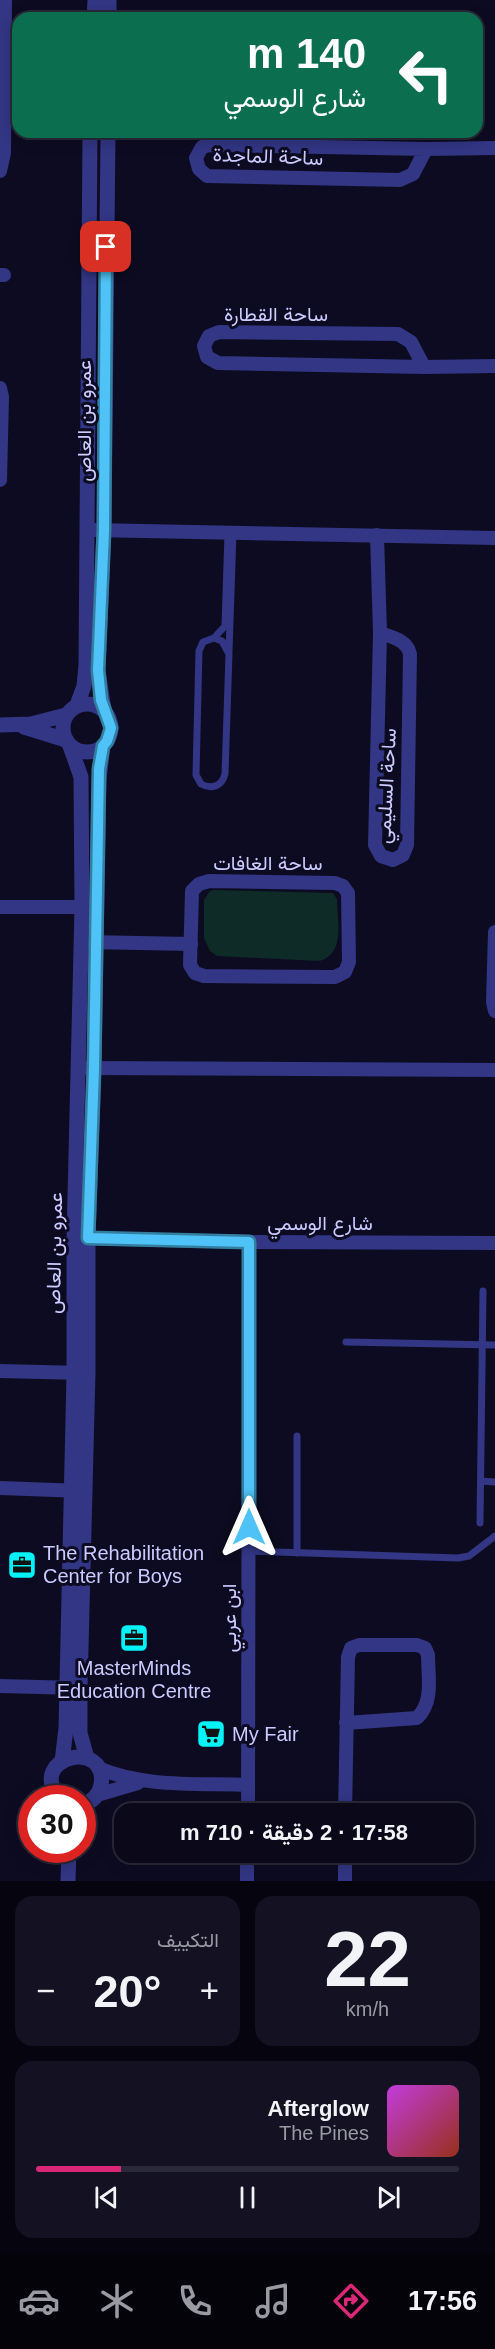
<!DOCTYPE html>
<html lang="ar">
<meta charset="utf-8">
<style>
:root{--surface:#0a0819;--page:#131122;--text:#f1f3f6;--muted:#999aa2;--line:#2a2938;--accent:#db2777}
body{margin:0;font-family:Helvetica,Vazirmatn,sans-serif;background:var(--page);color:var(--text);direction:rtl;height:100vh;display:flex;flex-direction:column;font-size:22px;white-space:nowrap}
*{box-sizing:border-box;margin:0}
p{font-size:20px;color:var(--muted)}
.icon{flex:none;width:33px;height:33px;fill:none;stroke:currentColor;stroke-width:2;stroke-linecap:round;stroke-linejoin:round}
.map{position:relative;height:1881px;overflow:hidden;direction:ltr}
.sheet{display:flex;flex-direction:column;gap:15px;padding:15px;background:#06040e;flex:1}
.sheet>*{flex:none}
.top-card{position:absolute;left:12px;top:12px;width:471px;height:126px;border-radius:18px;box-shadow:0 3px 15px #0003,0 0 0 2px var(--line);direction:rtl;background:#0b6e4f;color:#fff;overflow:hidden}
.speed{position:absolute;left:18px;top:1785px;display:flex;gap:12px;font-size:30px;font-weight:700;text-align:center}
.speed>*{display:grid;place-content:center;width:78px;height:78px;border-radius:50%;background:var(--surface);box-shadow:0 3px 15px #0003,0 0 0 2px var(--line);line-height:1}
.speed .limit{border:9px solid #d22;background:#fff;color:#111}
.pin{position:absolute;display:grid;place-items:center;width:51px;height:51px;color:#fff;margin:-26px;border-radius:12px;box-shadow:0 3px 9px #0006}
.me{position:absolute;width:66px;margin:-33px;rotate:0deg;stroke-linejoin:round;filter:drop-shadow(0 0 4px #0008)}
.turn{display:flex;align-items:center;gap:21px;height:126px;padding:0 18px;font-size:27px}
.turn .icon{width:78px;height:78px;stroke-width:2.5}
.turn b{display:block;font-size:42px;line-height:51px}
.big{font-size:45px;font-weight:700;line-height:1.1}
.sheet .card{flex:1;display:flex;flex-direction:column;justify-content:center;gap:9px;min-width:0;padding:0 21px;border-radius:18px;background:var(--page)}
.sheet .dial{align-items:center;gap:0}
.dial b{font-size:78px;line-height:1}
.song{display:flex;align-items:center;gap:18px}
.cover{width:72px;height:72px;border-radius:9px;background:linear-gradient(135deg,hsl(290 70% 55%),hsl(10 70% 35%))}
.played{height:6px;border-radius:3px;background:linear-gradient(90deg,var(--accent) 20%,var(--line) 20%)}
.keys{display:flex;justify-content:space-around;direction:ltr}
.heat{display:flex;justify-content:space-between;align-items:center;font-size:33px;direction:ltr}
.sheet .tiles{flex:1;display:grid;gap:15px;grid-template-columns:1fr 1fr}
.card:last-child{grid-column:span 2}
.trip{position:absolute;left:114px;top:1803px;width:360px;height:60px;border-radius:18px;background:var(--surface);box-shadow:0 3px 15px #0003,0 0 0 2px var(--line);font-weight:700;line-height:60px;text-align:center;direction:rtl}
.tabs{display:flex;height:96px;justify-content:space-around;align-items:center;background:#04030a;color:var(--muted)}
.tabs .icon{width:42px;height:42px}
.tabs .selected{color:var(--accent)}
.tabs b{font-size:27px;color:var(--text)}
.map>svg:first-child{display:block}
.green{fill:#0e2b27}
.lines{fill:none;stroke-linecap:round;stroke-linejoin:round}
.service{stroke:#323684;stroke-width:7}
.minor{stroke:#323684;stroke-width:14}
.tertiary{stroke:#323684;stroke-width:15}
.route-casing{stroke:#337fa1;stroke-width:15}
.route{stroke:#4fc3f7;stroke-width:10}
.labels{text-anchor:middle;stroke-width:6;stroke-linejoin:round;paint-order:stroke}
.street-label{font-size:20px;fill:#cccbff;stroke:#0d0b21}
.poi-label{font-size:20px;fill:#cccbff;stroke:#0d0b21;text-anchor:start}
</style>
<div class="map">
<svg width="495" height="1881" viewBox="0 0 495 1881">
<rect width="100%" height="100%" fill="#0d0b21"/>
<!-- green -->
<path class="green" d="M213,890L333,893L337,899C337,920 346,954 319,961L217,956L210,951L204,938V900L209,892Z"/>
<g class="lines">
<!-- service -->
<g class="service">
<path d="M214,638L222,641L229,654L225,774C222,786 212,790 201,784L196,775L199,651L203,642L214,638L225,626L228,533"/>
<polyline points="229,651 233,533"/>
<polyline points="346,1342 495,1345"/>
<polyline points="297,1436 297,1553"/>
<polyline points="481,1481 495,1482"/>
<polyline points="480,1523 483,1291"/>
<polyline points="249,1551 458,1558 469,1556 495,1536"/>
</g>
<!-- minor -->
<g class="minor">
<polygon points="210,145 426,149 413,174 400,180 207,176 199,169 196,158 202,147"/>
<polyline points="426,149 495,148"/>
<polyline points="0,171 4,153 5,0"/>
<polyline points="0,275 4,275"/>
<polyline points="424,367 411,342 398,334 219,332 209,336 204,346 207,357 218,363 424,367 495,366"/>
<polyline points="0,388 2,397 0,480"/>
<polyline points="93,530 495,538"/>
<path d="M377,535L380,633L375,845L381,856L393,860L403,855L407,845L410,654C407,640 392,637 380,633"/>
<polygon points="209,881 335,883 343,886 348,893 349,962 345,972 335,977 204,976 195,973 190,965 192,891 199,884"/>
<polyline points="0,907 91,907"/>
<polyline points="495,932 493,1002 495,1011"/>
<polyline points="86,942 191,944"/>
<polyline points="83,1068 495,1070"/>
<polyline points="79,1238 249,1242 495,1243"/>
<polyline points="0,1371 83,1373"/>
<polyline points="0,1488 82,1491"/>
<polyline points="0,1686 78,1688"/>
<path d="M98,1768C145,1788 198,1783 248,1785"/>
<polyline points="97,1795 138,1783"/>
<polyline points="248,1814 249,1242"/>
<path d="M345,1814L348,1657L351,1648L359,1645H417L425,1648L428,1655C428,1677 434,1702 417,1718L346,1723"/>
<polyline points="247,1881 247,1852"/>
<polyline points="345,1881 345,1852"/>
</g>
<!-- tertiary -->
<g class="tertiary">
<polyline points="94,18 95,0"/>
<polyline points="109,18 109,0"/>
<circle cx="87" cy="728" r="24"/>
<polyline points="77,705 84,686 86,665 90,132"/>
<polyline points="104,710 98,670 104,530 108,132"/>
<polyline points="0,725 31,724 66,715"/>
<polyline points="24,727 66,740"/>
<polyline points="87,1758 80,1733 80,1688 88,1372 88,1238 94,1068 99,780 103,746"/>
<polyline points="62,1762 66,1728 74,1374 74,1238 82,907 81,777 70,746"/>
<path d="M59,1798C26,1756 109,1738 101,1785C99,1795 92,1802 82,1805"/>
<polyline points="68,1881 69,1850"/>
</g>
</g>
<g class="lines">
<!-- route casing -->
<g class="route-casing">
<polyline id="route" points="106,247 104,530 98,670 101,700 111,728 107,741 103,746 99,769 94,1068 88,1238 249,1242 249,1527"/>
</g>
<!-- route -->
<use href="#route" class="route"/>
</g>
<!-- icons -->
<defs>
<g id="office-square" transform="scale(1.5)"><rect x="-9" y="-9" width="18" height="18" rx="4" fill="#00f3f6" stroke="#0d0b21"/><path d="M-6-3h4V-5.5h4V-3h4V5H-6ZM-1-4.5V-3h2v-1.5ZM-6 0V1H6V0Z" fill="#111"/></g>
<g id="supermarket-square" transform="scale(1.5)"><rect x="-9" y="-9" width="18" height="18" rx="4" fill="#00f3f6" stroke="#0d0b21"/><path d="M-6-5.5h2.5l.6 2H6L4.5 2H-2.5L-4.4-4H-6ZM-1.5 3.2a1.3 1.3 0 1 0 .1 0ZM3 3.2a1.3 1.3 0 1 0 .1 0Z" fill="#111"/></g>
</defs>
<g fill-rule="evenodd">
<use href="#office-square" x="22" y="1565"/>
<use href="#office-square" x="134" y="1638"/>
<use href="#supermarket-square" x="211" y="1734"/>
</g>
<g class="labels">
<!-- street labels -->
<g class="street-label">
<text transform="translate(268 156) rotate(2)" y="7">ساحة الماجدة</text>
<text x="276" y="321">ساحة القطارة</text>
<text transform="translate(84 421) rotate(-90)" y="7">عمرو بن العاص</text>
<text transform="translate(386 786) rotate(-87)" y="7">ساحة السليمي</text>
<text x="268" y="870">ساحة الغافات</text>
<text x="320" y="1230">شارع الوسمي</text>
<text transform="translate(54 1253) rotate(-89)" y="7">عمرو بن العاص</text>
<text transform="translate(229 1618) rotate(-90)" y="7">ابن عربي</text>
</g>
<!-- poi labels -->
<g class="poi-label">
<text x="43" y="1560">The Rehabilitation<tspan x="43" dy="23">Center for Boys</tspan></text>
<text x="134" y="1675" text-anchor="middle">MasterMinds<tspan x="134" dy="23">Education Centre</tspan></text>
<text x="232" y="1741">My Fair</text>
</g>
</g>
</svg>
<div class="speed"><div class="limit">30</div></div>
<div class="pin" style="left:106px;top:247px;background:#d93025"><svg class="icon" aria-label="arrive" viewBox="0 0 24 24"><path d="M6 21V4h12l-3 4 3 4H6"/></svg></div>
<svg class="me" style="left:249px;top:1527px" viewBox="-20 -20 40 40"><path d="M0-17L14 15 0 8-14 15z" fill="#4fc3f7" stroke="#fff" stroke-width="4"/></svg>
<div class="trip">17:58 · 2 دقيقة · 710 m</div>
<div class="top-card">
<div class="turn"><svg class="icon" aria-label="left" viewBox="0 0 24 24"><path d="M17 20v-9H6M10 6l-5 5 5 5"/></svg><div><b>140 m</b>شارع الوسمي</div></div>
</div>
</div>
<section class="sheet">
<div class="tiles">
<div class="card dial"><b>22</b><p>km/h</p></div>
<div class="card"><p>التكييف</p>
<div class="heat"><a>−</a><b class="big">20°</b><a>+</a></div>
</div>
<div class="card">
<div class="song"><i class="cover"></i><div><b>Afterglow</b><p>The Pines</p></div></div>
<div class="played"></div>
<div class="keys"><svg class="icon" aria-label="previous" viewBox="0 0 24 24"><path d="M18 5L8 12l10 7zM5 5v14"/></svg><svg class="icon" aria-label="pause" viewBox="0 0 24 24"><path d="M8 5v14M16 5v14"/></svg><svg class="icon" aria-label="next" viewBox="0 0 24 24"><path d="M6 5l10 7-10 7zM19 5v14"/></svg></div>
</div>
</div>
</section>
<nav class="tabs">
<b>17:56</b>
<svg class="icon selected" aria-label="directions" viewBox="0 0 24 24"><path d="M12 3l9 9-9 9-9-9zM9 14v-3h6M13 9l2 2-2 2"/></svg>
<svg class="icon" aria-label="music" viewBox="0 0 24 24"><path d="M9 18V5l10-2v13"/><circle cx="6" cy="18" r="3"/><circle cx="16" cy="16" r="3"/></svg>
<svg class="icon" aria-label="phone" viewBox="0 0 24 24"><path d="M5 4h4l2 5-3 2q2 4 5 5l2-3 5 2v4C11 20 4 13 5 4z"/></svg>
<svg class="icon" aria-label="climate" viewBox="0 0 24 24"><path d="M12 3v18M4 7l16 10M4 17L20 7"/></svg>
<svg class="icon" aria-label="car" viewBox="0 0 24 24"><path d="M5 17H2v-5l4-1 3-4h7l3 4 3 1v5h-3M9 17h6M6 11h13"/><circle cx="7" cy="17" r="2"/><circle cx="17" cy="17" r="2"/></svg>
</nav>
